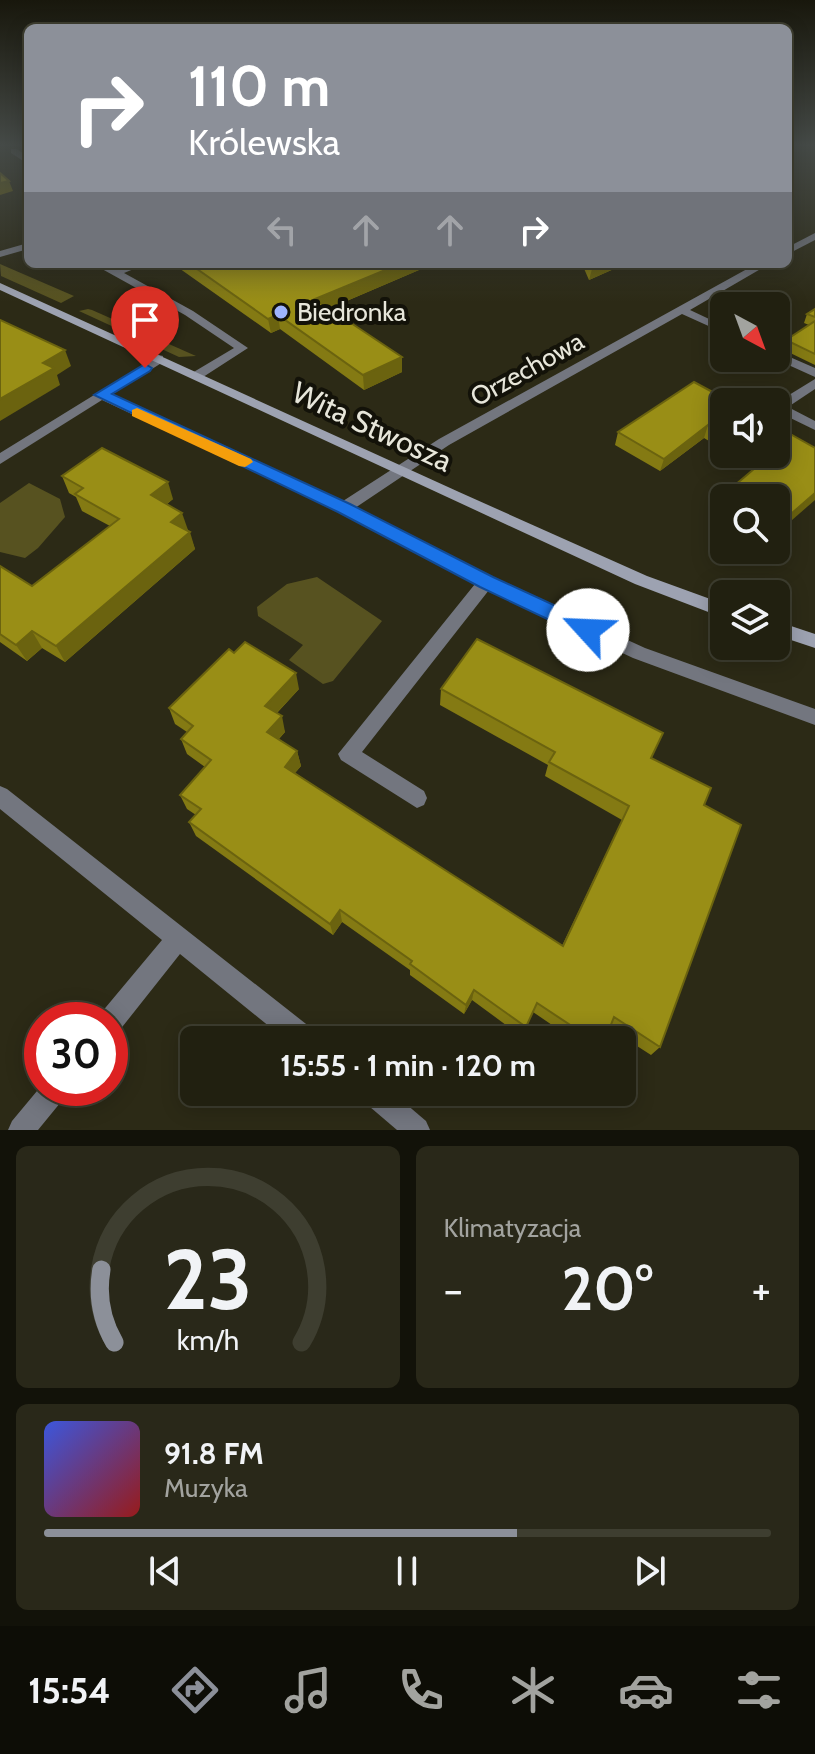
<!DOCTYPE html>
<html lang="pl">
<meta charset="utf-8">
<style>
:root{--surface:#212010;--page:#292819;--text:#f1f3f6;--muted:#a2a39f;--line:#3e3e30;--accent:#8c9099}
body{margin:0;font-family:Cabin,sans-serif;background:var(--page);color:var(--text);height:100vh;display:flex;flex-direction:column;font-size:30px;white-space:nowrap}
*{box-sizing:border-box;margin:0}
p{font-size:26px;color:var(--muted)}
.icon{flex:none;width:44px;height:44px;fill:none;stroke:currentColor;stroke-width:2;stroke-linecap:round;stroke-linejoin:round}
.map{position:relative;height:1130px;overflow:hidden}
.panel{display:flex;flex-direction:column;gap:16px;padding:16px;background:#121209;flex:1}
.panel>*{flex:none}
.top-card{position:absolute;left:24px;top:24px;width:768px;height:244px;border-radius:12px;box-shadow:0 4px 20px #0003,0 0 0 2px var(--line);background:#8c9099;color:#fff;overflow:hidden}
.needle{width:52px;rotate:139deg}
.fabs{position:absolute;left:710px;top:292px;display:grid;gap:16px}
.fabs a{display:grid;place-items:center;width:80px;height:80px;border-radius:12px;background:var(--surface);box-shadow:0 4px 20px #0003,0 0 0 2px var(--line);font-size:40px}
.speed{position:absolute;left:24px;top:1002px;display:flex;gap:16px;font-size:40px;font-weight:700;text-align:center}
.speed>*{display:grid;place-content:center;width:104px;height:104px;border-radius:50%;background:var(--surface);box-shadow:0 4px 20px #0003,0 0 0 2px var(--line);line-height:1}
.speed .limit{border:12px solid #d22;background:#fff;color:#111}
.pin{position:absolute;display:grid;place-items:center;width:68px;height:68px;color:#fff;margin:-82px -34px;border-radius:50% 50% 50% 0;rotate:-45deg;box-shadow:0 0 8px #0007}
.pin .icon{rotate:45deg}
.me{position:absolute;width:88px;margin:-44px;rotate:295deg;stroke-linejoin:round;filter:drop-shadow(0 0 6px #0008)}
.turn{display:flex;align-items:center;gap:28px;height:168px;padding:0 32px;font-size:36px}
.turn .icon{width:104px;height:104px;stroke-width:2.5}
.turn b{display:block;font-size:56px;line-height:68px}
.lanes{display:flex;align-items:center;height:76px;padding:0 32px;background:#0003;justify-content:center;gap:40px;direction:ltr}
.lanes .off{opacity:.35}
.big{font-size:60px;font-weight:800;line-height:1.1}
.panel .tile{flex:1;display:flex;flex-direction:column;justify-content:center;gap:12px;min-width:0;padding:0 28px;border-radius:12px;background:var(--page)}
.panel .dial{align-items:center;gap:0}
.dial svg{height:208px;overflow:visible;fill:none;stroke:var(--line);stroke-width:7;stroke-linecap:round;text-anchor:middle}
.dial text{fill:var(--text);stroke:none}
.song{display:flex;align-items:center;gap:24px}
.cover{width:96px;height:96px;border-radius:12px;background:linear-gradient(135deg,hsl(230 70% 55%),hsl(0 70% 35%))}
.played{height:8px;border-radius:4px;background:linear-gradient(90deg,var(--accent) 65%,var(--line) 65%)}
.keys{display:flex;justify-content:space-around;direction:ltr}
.heat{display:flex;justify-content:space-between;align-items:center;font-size:44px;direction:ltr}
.panel .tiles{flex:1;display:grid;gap:16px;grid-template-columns:1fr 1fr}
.tile:last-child{grid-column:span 2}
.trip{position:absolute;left:180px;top:1026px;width:456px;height:80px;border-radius:12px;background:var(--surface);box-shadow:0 4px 20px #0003,0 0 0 2px var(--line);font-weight:800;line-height:80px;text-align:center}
.dock{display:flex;height:128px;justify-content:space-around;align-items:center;background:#0d0d06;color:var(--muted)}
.dock .icon{width:56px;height:56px}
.dock .on{color:var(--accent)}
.dock b{font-size:36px;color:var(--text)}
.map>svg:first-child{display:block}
.green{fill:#575220}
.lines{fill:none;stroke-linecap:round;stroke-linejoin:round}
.lane{fill:#73767f;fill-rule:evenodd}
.street{fill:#73767f;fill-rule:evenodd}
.secondary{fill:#9da2b1;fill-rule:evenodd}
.wall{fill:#847a13}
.shaded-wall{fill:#6b630f}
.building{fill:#998e16;stroke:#6b630f;stroke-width:2}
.route{fill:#1a73e8;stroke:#114b97;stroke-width:2}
.slow{fill:#f59e0b}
.poi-dot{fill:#9eb4fd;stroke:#131209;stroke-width:3}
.labels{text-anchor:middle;stroke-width:8;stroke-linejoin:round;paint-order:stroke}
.far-poi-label{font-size:26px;fill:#e7e6da;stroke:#131209;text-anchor:start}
.far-street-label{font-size:26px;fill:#e7e6da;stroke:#131209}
.street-label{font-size:30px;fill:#e7e6da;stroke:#131209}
</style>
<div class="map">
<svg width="815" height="1130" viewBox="0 0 815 1130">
<rect width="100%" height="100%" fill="#2c2a16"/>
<!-- green -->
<g class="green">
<polygon points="0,264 74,296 61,303 1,276"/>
<polygon points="88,309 92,310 196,356 179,357 79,311"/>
<polygon points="29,483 60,499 65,517 38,548 25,558 0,552 0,503"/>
<polygon points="317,577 382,621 333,681 323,684 289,660 303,645 258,616 257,607 287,584"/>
</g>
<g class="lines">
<!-- lane -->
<polygon class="lane" points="93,264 106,264 116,269 131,264 146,264 124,273 193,311 248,348 200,379 192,379 192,373 234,348 185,315"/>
<!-- street -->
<g class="street">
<polygon points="11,149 17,149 28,157 28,164 11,153"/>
<polygon points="815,233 815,240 788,254 788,247"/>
<polygon points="28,243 28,249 0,257 0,251"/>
<polygon points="756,264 769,264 690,310 724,326 724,333 682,314 449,445 355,508 492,578 645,648 815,709 815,725 633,658 489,590 362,752 424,791 427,798 424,805 417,808 341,760 338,754 475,584 339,512 102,400 0,464 0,453 159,355 163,356 163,362 111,395 343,501 439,439"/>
<polygon points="776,351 815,368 815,377 773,358 776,358"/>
<polygon points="815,379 815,389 788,407 815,421 815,430 776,411 776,403"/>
<polygon points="0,786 7,789 315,1031 318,1040 286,1040 180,954 119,1031 110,1034 110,1020 99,1020 101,1013 162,940 0,809"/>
<polygon points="42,1085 42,1088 69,1088 65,1097 38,1130 8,1130 12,1121"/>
<polygon points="359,1092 392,1092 426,1121 430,1130 397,1130 363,1101"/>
</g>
<!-- secondary -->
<g class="secondary">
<polygon points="0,283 459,492 647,576 724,604 724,618 635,584 0,290"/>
<polygon points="776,621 815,634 815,648 776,635"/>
</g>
</g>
<!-- wall -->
<g class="wall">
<polygon points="176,264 433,264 328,309 402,372 364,390 280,329 271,333 176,266"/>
<polygon points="582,264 625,264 589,280"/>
<polygon points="815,309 815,365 782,349 786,340 809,325 804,323 807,314"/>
<polygon points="724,402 724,450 704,438 660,471 615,445 618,432"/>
<polygon points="732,454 776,454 776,498 724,498 724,515 715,510 721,497 756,468"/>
<polygon points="62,476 173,499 167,504 188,530 195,549 65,662 42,648 27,661 0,642 0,566 32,586 110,526 82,511 76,497 69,493"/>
<polygon points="299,689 277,713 285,732 279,739 297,751 301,766 295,773 562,946 622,820 545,776 548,765 440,705 441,689 651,758 704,805 660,1047 651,1055 609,1028 605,1040 574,1040 533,1012 521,1036 472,1000 464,1014 410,975 410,970 342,922 333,935 196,836 189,822 196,815 187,809 180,795 205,767 187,754 181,739 187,732 175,724 169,708"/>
</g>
<!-- shaded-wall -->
<g class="shaded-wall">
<polygon points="9,181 13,191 0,195 0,183"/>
<polygon points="400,264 433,264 316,314 315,299"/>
<polygon points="603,264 625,264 589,280 592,269"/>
<polygon points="278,315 280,329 271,333 268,319"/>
<polygon points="65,350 71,366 57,375 60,385 0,421 0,399 43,363"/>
<polygon points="402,357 402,372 364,390 363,375"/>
<polygon points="708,425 704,438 660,471 664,459"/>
<polygon points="168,482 173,499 156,512 151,495"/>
<polygon points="815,493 815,500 776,534 776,527"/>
<polygon points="182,513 188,530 177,539 171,522"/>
<polygon points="190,532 195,549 65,662 56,646"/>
<polygon points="32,631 42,648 27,661 16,645"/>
<polygon points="296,673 299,689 269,721 265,706"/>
<polygon points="282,716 285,732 271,747 267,732"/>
<polygon points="297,751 301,766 288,781 285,767"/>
<polygon points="340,910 342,922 333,935 330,924"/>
<polygon points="474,990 472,1000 464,1014 466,1005"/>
</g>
<!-- building -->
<g class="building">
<polygon points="0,173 9,181 0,183"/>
<polygon points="190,264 400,264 315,299 402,357 363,375 278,315 268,319"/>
<polygon points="589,264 603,264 592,269"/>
<polygon points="815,309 815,317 807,314"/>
<polygon points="0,320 65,350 43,363 54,368 0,399"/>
<polygon points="815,321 815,354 786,340"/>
<polygon points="694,382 731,402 724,402 724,434 708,425 664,459 618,432"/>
<polygon points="776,426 815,448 815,493 776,527 776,498 724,498 724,499 721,497 767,458 759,454 776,454"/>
<polygon points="102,448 168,482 151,495 182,513 171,522 190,532 56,646 32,631 16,645 0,634 0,566 32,586 119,519 75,494 83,488 62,476"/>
<polygon points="477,639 663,733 651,758 711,788 704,805 741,825 660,1047 614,1017 605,1040 593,1040 537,1003 526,1027 474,990 466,1005 410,964 412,961 340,910 330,924 189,822 201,809 180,795 211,760 181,739 193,726 169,708 229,649 234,653 245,642 296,673 265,706 282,716 267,732 297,751 285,767 563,946 629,806 549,762 555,752 441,689"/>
</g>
<!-- sky -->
<linearGradient id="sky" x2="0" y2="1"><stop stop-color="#18170c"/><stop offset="0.48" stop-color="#454a47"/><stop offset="1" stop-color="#454a47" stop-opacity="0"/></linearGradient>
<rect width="815" height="302" fill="url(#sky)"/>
<!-- route -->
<polygon class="route" points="145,364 152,368 150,371 112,394 350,504 493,577 595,624 598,630 595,635 581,635 480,587 338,512 94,395"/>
<!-- slow -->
<polygon class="slow" points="137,408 251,459 253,462 245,467 239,466 132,416 132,410"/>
<!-- markers -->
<circle class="poi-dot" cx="281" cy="312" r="8"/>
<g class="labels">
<!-- far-poi labels -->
<g class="far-poi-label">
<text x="297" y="321">Biedronka</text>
</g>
<!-- far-street labels -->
<g class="far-street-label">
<text transform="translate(527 369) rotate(-29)" y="9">Orzechowa</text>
</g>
<!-- street labels -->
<g class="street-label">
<text transform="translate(372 427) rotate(25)" y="10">Wita Stwosza</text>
</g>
</g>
</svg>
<div class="fabs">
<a><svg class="needle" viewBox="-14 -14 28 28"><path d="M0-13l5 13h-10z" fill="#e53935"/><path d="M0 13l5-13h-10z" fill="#a2a39f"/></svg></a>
<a><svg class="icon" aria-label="sound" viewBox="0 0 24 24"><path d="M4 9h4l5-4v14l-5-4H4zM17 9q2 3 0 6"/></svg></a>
<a><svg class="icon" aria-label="search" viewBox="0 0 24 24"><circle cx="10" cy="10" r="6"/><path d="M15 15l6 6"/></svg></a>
<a><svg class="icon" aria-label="layers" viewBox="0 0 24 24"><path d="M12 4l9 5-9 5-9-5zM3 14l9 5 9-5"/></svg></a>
</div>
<div class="speed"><div class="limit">30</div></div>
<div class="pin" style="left:145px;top:368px;background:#d93025"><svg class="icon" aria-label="arrive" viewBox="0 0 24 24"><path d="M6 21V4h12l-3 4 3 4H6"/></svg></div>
<svg class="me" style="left:588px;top:630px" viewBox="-20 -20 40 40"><circle r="19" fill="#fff"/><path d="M0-13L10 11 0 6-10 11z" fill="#1a73e8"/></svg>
<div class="trip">15:55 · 1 min · 120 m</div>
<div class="top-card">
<div class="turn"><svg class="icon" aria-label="right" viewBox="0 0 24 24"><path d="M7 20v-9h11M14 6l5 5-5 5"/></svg><div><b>110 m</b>Królewska</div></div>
<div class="lanes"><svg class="icon off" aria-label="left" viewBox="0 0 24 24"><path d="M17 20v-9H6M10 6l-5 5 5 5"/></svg><svg class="icon off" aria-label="ahead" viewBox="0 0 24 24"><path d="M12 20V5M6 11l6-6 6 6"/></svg><svg class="icon off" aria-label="ahead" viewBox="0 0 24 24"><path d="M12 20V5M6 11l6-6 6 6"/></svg><svg class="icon" aria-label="right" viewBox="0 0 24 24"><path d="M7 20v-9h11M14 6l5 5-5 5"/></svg></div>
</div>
</div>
<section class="panel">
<div class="tiles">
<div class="tile dial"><svg viewBox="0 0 100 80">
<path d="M14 69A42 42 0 1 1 86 69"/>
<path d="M14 69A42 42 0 0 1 9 41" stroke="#8c9099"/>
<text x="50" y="56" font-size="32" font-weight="700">23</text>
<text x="50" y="72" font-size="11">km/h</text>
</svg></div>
<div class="tile"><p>Klimatyzacja</p>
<div class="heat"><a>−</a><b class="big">20°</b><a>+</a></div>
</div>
<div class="tile">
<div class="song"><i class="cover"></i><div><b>91.8 FM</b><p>Muzyka</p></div></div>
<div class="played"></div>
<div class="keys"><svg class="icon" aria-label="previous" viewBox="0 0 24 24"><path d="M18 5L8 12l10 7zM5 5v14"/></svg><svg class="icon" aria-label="pause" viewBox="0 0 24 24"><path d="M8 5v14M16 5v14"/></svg><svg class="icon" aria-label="next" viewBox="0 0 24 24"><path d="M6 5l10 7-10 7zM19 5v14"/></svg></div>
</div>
</div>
</section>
<nav class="dock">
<b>15:54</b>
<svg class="icon on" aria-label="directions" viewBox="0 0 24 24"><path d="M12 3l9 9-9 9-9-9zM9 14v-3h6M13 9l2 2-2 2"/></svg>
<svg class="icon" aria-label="music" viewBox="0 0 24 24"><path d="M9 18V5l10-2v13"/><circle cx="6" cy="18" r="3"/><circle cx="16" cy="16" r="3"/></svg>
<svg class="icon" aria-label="phone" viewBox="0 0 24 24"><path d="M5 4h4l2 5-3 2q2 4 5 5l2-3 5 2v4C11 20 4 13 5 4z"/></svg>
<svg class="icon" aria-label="climate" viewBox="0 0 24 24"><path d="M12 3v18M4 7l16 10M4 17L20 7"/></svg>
<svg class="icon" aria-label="car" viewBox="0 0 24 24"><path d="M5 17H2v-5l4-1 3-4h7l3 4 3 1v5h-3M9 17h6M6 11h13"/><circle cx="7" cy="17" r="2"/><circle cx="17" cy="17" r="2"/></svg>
<svg class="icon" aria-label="filters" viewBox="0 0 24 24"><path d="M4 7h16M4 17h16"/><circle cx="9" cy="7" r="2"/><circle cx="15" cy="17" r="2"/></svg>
</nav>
